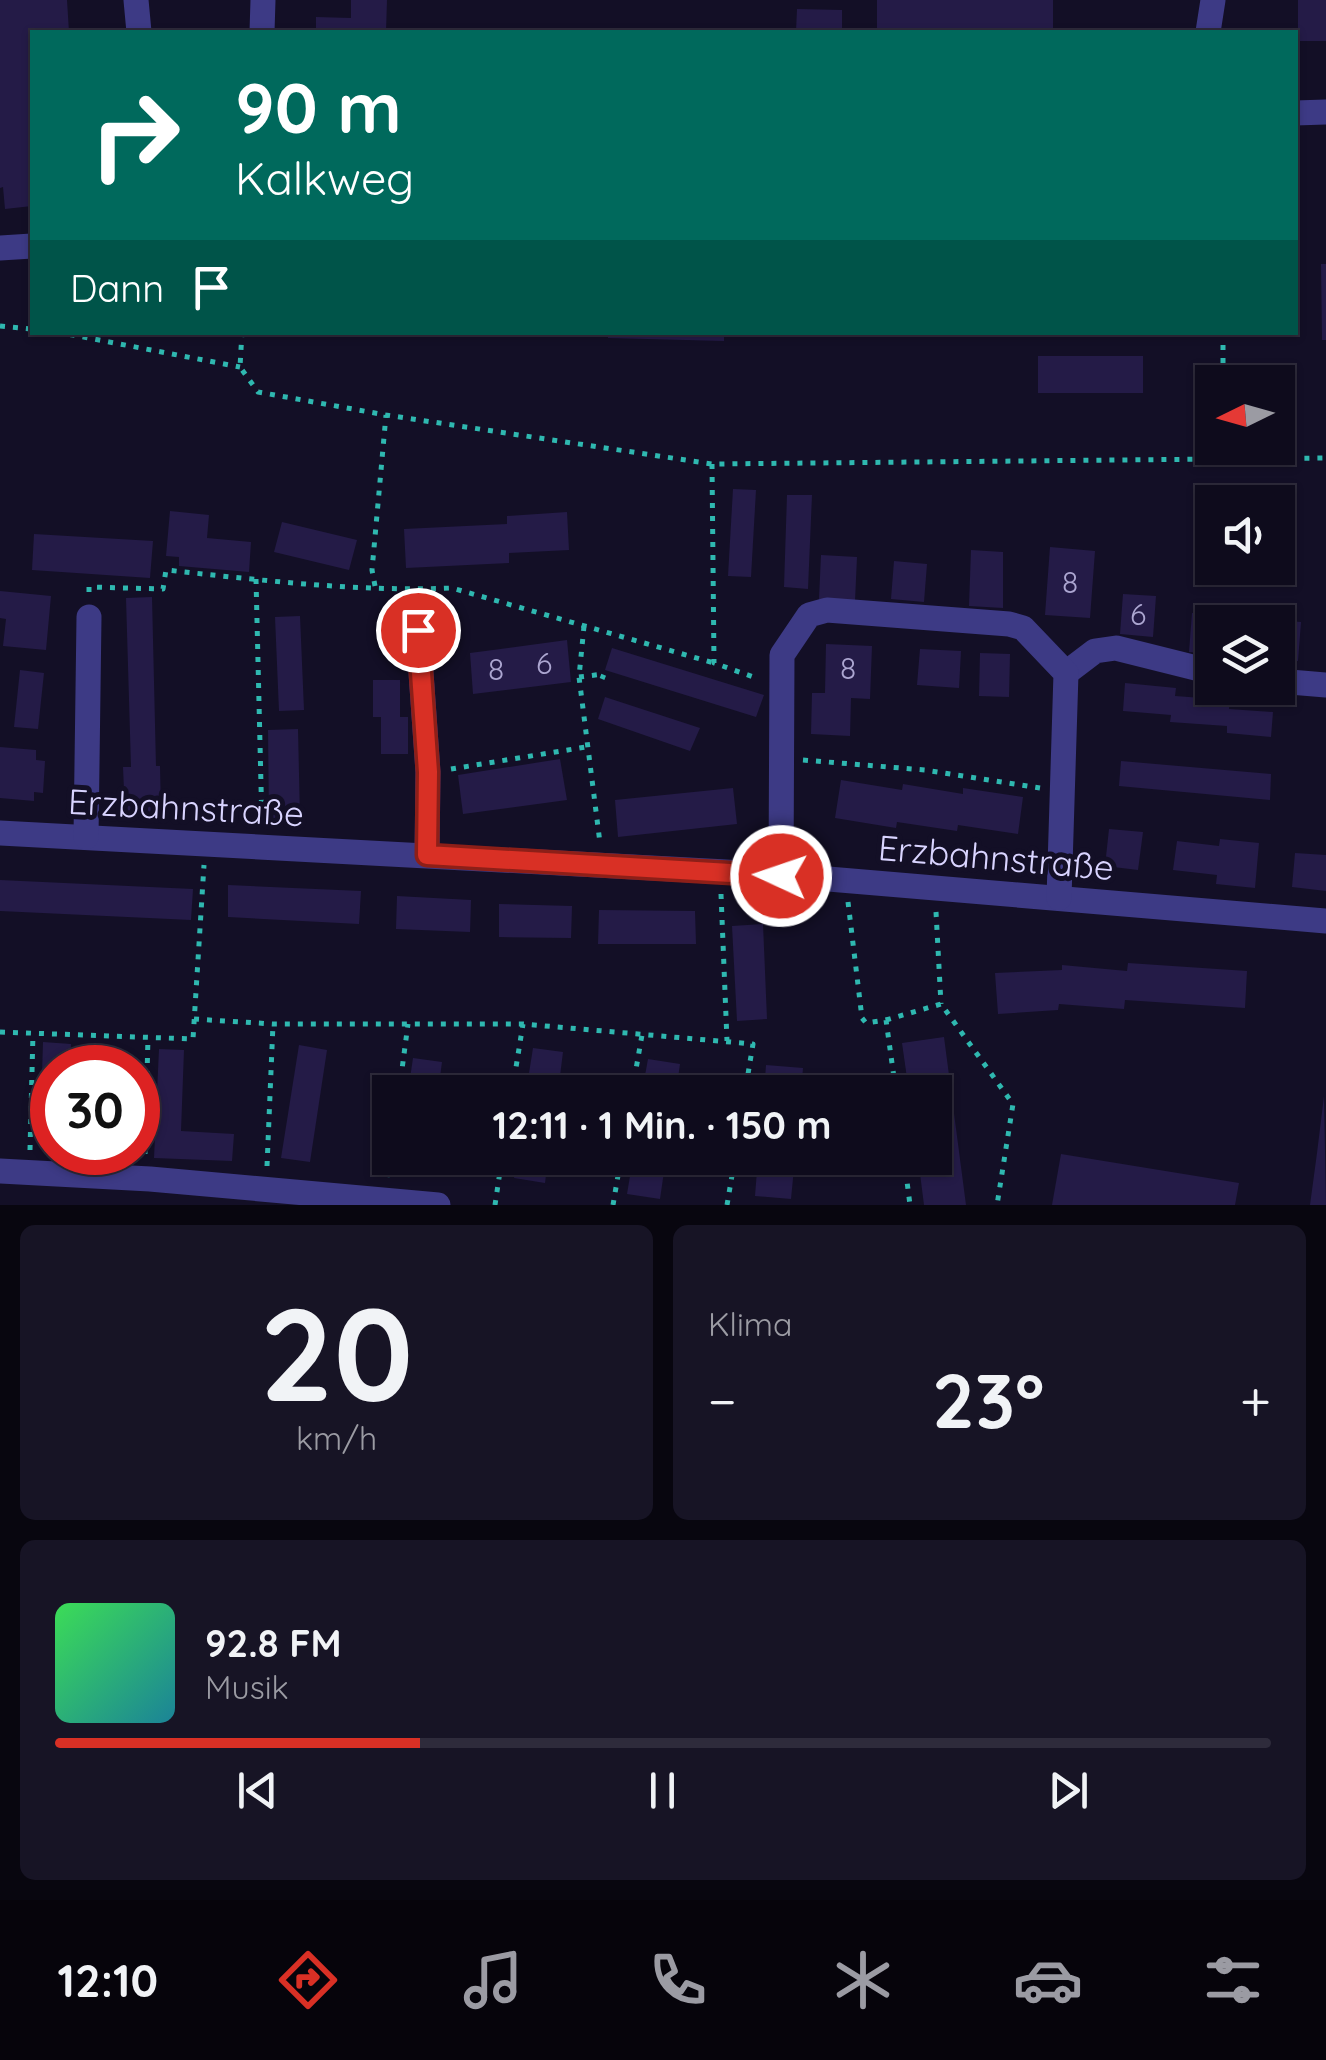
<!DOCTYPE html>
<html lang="de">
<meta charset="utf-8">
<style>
:root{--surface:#0e0b1c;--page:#171425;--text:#f1f3f6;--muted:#9b9ba3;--line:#2e2b3b;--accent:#d93025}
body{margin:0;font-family:Quicksand,sans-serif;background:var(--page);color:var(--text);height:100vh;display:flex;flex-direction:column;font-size:38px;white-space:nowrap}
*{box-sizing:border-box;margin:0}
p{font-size:32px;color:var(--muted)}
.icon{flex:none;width:55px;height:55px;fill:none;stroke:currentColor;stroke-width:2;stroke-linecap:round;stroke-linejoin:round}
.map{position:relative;height:1205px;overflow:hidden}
.details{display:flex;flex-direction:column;gap:20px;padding:20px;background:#08060f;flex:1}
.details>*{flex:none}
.hud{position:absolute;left:30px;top:30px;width:1268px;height:305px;border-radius:0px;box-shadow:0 2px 8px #0004,0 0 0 2px var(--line);background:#00695c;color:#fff;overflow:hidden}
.needle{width:65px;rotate:265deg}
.buttons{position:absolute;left:1195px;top:365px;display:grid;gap:20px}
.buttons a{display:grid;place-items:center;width:100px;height:100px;border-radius:0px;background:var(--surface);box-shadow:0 2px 8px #0004,0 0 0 2px var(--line);font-size:50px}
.speed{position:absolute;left:30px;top:1045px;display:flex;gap:20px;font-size:50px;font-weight:700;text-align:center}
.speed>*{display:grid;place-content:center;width:130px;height:130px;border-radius:50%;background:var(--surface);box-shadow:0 2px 8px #0004,0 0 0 2px var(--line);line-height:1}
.speed .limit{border:15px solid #d22;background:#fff;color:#111}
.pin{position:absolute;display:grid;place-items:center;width:85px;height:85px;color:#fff;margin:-42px;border:5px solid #fff;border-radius:50%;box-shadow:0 2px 10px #0007}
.me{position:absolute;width:110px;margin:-55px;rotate:273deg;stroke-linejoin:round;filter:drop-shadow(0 0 8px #0008)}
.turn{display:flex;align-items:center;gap:35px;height:210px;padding:0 40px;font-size:45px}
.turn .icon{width:130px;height:130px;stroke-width:2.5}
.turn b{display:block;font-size:70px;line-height:85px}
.then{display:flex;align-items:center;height:95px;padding:0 40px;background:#0003;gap:20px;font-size:38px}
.big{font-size:75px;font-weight:700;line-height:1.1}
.details .widget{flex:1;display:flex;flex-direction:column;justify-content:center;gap:15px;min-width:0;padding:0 35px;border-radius:15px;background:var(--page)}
.details .dial{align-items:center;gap:0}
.dial b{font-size:130px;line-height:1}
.song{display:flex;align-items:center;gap:30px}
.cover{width:120px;height:120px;border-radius:15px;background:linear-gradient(135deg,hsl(130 70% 55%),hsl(190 70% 35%))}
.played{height:10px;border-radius:5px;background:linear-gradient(90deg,var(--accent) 30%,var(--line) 30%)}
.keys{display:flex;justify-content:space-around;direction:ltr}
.heat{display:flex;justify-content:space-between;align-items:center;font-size:55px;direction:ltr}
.details .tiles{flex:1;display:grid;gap:20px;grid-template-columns:1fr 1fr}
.widget:last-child{grid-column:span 2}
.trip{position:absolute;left:372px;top:1075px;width:580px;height:100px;border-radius:0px;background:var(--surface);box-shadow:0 2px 8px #0004,0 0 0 2px var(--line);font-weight:700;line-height:100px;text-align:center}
.tab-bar{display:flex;height:160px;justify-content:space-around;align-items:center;background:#06040b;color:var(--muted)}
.tab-bar .icon{width:70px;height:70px}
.tab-bar .current{color:var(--accent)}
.tab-bar b{font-size:45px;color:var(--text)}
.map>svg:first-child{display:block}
.building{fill:#241b47}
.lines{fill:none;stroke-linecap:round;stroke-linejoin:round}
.path{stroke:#2fb8b0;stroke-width:5;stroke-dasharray:5 8;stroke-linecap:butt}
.minor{stroke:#3d3a85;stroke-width:25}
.route-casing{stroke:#8d1f18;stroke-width:25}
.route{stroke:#d93025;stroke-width:18}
.labels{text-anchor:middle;stroke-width:10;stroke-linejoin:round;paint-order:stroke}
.number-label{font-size:30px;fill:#aca6d1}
.street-label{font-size:35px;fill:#d9d4ff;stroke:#130f26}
</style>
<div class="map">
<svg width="1326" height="1205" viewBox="0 0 1326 1205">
<rect width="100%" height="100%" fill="#130f26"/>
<!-- building -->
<g class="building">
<polygon points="0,0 67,0 69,32 32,32 32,206 5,209 3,187 0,188"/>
<polygon points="351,0 387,0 386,32 316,32 316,17 351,18"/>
<rect x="877" y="0" width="176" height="32"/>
<rect x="1298" y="0" width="28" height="41"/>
<polygon points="797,9 842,10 842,32 796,32"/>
<polygon points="1321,264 1326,264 1326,340 1322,340"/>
<polygon points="608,332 724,332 724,341 608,338"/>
<rect x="863" y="332" width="47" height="4"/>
<rect x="1038" y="356" width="105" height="37"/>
<polygon points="733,489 756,490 751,577 728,576"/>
<polygon points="787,495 812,495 808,589 784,587"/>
<polygon points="170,511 209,515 207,538 251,542 249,572 179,566 179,557 166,556"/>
<polygon points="567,512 569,550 509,553 509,563 406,568 404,529 507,524 507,516"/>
<polygon points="282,522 357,540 349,570 274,552"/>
<polygon points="34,534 153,541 150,578 32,570"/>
<polygon points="1050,547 1095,551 1090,618 1045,615"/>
<polygon points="971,550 1003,552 1003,608 969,606"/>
<polygon points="821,555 857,557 855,601 819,599"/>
<polygon points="894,561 927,564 924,602 891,599"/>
<polygon points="0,591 51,596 46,650 3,646 6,619 0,618"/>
<polygon points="1123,594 1156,596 1153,637 1120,634"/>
<polygon points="152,597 156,766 160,766 161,812 125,813 123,767 131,767 126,598"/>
<polygon points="1192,613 1225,615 1224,622 1212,622 1212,654 1189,652"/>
<polygon points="300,616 304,710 279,711 275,617"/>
<polygon points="1278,620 1301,622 1298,661 1278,660"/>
<polygon points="567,640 571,682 473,694 470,653"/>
<polygon points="826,644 872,646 870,699 851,698 850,736 811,734 812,693 825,693"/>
<polygon points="612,648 764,695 756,717 605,670"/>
<polygon points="920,649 961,651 959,688 917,685"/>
<polygon points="980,653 1010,654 1009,697 979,696"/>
<polygon points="20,670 44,673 38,729 14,727"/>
<polygon points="373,680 400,680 400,717 408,717 408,754 381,754 381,717 373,717"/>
<polygon points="1125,683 1176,688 1175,696 1230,700 1229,709 1273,712 1271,737 1227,733 1227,726 1170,722 1171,715 1123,711"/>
<polygon points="605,697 700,728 690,751 598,719"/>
<polygon points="298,729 300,818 269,818 268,730"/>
<polygon points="0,747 36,750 36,760 45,761 43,793 34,792 34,801 0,798"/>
<polygon points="560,759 567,800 463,814 458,775"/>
<polygon points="1121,761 1271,774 1270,800 1119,786"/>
<polygon points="841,780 902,790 903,784 963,794 963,788 1023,797 1018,834 958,825 957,831 897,822 896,828 835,818"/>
<polygon points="733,788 737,824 618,837 615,800"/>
<polygon points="1109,829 1143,832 1138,870 1105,866"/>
<polygon points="1220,839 1259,843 1255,888 1216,884 1217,875 1173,870 1177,841 1219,846"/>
<polygon points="1295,853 1326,855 1326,891 1292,887"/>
<polygon points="0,880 193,889 191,920 0,911"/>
<polygon points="228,885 361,891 359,924 228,917"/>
<polygon points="397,896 471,900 470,932 396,929"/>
<polygon points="499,904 572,906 571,938 499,937"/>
<polygon points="599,910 695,911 696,944 598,944"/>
<polygon points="763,924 767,1019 737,1021 732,926"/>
<polygon points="1128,963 1247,971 1245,1008 1125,1000 1124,1009 1059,1004 1058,1010 998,1014 995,973 1062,970 1062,965 1127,971"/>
<polygon points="944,1037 966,1205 924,1205 918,1158 935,1158 935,1092 909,1092 902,1043"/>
<polygon points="43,1042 71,1044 70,1068 52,1068 52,1137 40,1137"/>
<polygon points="299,1045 327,1050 310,1162 281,1158"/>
<polygon points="533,1048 563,1052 558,1092 526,1092"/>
<polygon points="159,1049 184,1050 181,1131 234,1134 232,1161 154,1158"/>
<polygon points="413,1058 442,1062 438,1092 408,1092"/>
<polygon points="648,1059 680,1064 676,1092 642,1092"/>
<polygon points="766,1065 803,1068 801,1092 764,1092"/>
<polygon points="1324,1096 1326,1205 1310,1205 1317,1153"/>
<polygon points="1061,1154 1239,1183 1235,1205 1052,1205"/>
<polygon points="400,1158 429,1158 427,1174 398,1170"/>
<polygon points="517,1158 548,1158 545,1183 514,1178"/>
<polygon points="633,1158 666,1158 660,1199 627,1194"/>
<polygon points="758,1158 795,1158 791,1199 755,1196"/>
</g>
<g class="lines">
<!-- path -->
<g class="path">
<polyline points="0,326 32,329"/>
<polyline points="57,332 240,367"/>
<polyline points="242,332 240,367 258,392 386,415 712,464 1326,458"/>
<polyline points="1223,332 1223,382"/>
<polyline points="1237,448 1240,459"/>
<polyline points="712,464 714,663 759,679"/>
<polyline points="256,579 262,826"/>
<polyline points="375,586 372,570 386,415"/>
<path d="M89,592V587L163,589L166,570C260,580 357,592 452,588L714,663"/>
<polyline points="584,626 579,677 600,843"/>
<polyline points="579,677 604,674 602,679"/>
<polyline points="803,760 925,770 1040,788"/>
<polyline points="451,769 586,747"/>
<polyline points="721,894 727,1041"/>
<polyline points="848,902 862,1018 866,1023 886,1020 896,1092"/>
<polyline points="936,912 941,1004"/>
<polyline points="194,1019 273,1024 523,1024 753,1044 745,1092"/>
<polyline points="886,1020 941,1004 1013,1104 997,1205"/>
<polyline points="0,1032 193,1039 204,865"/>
<polyline points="399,1092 408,1024"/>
<polyline points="512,1092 523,1024"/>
<polyline points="632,1092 642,1035"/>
<polyline points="30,1150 33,1033"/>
<polyline points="145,1154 148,1037"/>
<polyline points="904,1158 910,1205"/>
<polyline points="267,1166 273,1024"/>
<polyline points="387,1177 390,1156"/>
<polyline points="495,1205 502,1158"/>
<polyline points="613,1205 621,1158"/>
<polyline points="727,1205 735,1158"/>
</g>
<!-- minor -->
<g class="minor">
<polyline points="136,0 139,32"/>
<polyline points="262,32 263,0"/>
<polyline points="1208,32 1213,0"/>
<polyline points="1295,113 1326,112"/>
<polyline points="0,248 32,246"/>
<polyline points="418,630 428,772 427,855"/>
<polyline points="1066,673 1095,651 1116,648 1212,672"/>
<polyline points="1278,681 1326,685"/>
<polyline points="0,833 781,875 1326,921"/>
<polyline points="86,837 89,617"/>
<polyline points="781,875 782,655 809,615 827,610 1009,624 1023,628 1066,673 1059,898"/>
<polyline points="0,1171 150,1179 438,1205"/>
</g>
</g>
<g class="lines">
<!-- route casing -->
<g class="route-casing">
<polyline id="route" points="418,630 428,772 427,855 781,876"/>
</g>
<!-- route -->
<use href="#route" class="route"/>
</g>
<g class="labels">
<!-- number labels -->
<g class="number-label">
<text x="1070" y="593">8</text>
<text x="1138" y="625">6</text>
<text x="544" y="674">6</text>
<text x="848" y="679">8</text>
<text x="496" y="680">8</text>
</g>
<!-- street labels -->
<g class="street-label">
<text transform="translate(186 808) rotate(3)" y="12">Erzbahnstraße</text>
<text transform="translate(996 858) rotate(5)" y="12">Erzbahnstraße</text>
</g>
</g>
</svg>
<div class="buttons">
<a><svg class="needle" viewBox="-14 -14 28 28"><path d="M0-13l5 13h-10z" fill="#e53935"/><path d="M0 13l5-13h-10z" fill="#9b9ba3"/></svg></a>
<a><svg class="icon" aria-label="sound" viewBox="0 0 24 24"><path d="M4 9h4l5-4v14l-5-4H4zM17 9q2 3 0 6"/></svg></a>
<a><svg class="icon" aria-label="layers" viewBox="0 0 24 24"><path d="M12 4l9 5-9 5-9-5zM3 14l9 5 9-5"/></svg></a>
</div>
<div class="speed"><div class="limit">30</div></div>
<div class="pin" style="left:418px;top:630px;background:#d93025"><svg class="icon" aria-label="arrive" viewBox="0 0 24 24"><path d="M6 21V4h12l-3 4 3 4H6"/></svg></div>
<svg class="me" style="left:781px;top:876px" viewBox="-20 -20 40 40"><circle r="17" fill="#d93025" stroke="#fff" stroke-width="3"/><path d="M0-11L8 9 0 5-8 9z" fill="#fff"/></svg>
<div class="trip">12:11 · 1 Min. · 150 m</div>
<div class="hud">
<div class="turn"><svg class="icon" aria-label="right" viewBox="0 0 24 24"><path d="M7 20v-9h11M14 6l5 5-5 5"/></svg><div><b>90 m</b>Kalkweg</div></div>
<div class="then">Dann<svg class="icon" aria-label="arrive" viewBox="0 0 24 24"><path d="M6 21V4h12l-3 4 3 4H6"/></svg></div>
</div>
</div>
<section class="details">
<div class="tiles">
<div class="widget dial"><b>20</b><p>km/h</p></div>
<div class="widget"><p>Klima</p>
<div class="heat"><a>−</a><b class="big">23°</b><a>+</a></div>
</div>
<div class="widget">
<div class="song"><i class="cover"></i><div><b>92.8 FM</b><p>Musik</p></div></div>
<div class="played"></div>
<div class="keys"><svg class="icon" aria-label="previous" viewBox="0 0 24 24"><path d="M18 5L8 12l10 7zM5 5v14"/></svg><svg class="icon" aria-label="pause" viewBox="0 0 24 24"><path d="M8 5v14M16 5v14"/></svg><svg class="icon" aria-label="next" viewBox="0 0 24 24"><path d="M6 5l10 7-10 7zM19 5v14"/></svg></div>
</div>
</div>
</section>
<nav class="tab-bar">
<b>12:10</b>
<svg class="icon current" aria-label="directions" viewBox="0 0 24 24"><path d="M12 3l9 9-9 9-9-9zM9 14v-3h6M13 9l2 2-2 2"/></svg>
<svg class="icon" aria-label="music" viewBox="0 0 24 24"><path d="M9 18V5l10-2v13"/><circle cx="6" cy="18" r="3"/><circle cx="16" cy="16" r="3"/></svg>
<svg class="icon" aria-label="phone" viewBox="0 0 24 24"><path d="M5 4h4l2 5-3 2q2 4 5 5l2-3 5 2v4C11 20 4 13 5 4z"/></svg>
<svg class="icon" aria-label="climate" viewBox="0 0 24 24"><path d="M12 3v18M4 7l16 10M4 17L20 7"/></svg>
<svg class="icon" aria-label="car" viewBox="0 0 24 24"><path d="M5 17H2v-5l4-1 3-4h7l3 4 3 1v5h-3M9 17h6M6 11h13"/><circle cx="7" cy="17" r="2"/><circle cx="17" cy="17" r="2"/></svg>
<svg class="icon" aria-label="filters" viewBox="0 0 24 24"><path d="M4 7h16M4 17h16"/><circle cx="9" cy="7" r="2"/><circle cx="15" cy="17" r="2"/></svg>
</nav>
